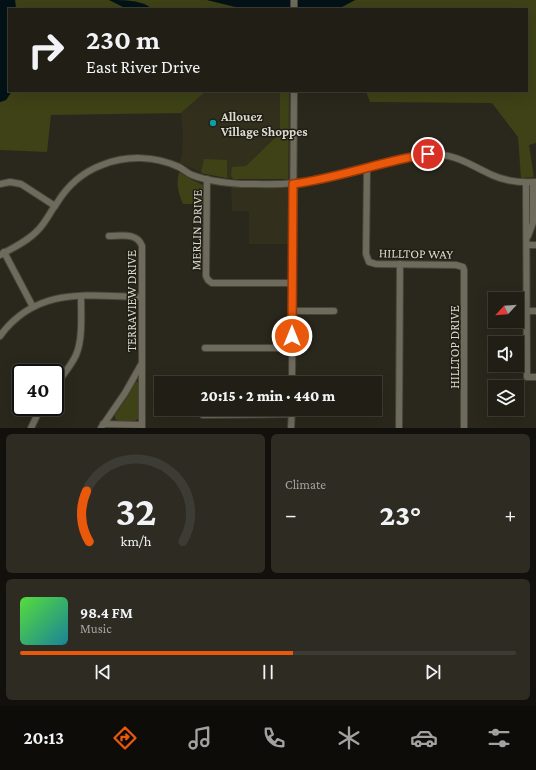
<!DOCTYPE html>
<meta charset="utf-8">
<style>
:root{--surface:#201e15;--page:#2d2b22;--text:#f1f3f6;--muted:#a2a2a0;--line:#3d3c34;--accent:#ea580c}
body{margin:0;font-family:"Crimson Pro",serif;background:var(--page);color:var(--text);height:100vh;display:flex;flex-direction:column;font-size:15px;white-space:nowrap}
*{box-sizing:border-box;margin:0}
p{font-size:13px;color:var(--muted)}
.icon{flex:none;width:22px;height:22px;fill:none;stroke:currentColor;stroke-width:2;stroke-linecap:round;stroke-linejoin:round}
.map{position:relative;height:428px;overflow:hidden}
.panel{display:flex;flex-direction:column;gap:6px;padding:6px;background:#12100c;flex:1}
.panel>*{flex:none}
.banner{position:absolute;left:8px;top:8px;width:520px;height:84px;border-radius:0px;box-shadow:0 4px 16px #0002,0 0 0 1px var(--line);background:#201e15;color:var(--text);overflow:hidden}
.needle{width:26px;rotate:244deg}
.buttons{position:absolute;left:488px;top:292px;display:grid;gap:8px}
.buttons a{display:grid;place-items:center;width:36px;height:36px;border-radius:0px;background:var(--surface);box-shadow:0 4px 16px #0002,0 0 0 1px var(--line);font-size:20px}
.speed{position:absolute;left:12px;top:364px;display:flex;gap:8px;font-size:20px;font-weight:700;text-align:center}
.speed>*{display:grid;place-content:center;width:52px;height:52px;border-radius:50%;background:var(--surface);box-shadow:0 4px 16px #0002,0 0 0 1px var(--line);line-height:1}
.speed .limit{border:2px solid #111;border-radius:6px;background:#fff;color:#111}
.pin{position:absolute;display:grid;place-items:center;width:34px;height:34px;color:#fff;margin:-17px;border:2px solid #fff;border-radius:50%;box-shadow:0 1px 4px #0007}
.me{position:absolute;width:44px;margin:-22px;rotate:0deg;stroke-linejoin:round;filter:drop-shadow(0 0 3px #0008)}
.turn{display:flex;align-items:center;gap:14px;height:84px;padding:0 12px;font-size:18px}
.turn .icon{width:52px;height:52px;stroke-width:2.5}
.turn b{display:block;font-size:28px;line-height:34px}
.big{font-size:30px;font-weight:800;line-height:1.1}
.panel .tile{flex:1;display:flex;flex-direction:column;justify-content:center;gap:6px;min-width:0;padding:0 14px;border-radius:6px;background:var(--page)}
.panel .dial{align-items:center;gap:0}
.dial svg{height:104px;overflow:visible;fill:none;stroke:var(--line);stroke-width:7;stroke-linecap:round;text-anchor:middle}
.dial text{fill:var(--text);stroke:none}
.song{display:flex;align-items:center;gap:12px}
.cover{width:48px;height:48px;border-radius:6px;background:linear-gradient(135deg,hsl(110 70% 55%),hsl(190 70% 35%))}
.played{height:4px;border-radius:2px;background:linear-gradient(90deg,var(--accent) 55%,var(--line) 55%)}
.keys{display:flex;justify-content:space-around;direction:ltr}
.heat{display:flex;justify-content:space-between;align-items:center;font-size:22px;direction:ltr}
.panel .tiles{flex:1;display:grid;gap:6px;grid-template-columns:1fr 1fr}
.tile:last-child{grid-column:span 2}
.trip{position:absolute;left:154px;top:376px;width:228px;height:40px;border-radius:0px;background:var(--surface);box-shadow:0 4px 16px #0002,0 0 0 1px var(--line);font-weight:800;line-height:40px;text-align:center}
.menu{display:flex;height:64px;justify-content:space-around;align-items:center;background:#0d0c08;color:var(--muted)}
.menu .icon{width:28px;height:28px}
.menu .on{color:var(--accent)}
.menu b{font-size:18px;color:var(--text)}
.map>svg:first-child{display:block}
.built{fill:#332f1d}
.green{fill:#3e4216}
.water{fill:#021216}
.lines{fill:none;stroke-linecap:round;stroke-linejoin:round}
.minor-casing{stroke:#47453b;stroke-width:8}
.minor{stroke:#6e6b5d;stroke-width:6}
.route-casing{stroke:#983908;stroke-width:10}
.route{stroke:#ea580c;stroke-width:7}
.culture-dot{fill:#0f9aa8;stroke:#211e13;stroke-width:1.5}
.labels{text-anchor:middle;stroke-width:3;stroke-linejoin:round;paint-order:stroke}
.poi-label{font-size:13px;font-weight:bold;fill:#dad9d1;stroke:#211e13;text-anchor:start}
.street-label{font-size:13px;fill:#dad9d1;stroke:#211e13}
</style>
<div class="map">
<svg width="536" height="428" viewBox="0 0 536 428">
<rect width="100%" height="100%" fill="#2a281c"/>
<!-- built -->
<g class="built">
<polygon points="206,91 291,91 290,179 225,178 205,174 180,163 182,155 183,136 181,113"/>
<polygon points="286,186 291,191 288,244 249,244 249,211 232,211 231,187"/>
</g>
<!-- green -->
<g class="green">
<polygon points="15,0 207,0 244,9 16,9"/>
<polygon points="355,0 536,0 536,143 529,145 534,177 521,178 518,137 492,103 370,102 366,91 527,91 527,9 331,9 338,9"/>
<polygon points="12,91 206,91 181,113 51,115 47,152 0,150 0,102 6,100"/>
<polygon points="277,91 289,91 288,179 233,179 231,175 232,167 246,166 276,137 280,137 280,93 277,93"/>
<polygon points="204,159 227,160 227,178 201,173"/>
<path d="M179,172L192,180L203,185V204H183C178,192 176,184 179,172Z"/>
<path d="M136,381L138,383V419C133,423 120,423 115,419V415L126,399Z"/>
</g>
<!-- water -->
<g class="water">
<polygon points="0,0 15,0 16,9 9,9 9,91 12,91 6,100 0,102"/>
<path d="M109,0C123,0 143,0 152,9H127Z"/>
<polygon points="207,0 355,0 338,9 244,9"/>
</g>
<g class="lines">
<!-- minor casing -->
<g class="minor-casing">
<g id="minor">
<polyline points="294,9 294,0"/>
<polyline points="367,168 366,254 369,262 376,264 456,265 463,267 464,270 464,428"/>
<polyline points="207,179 206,276 208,280 212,283 292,283"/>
<polyline points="526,183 527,377 536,377"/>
<polyline points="0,184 10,182 21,184 55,206"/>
<polyline points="528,236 533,223 533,182"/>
<polyline points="527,245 536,245"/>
<polyline points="4,252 33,307"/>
<path d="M0,255C13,248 28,241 38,230C46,222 50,212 57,203C68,185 83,172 102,165C127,155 155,156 179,167C183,169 187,173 192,175C207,181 226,183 242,184C259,184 277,185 294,183C313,182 334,176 353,172C382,164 411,152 441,155C459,156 476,168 492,175C505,181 521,183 536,182"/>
<polyline points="292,311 334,311"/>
<polyline points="527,311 536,311"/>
<path d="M0,336C37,286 87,296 142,297"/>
<polyline points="205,348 292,348"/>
<polyline points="292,383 294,91"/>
<path d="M55,386C62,376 71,366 76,355C83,339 81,314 81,296"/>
<polyline points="203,415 292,414"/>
<polyline points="103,424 142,425"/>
<polyline points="31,428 41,407"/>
<path d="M101,428L125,393L142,363V246C137,232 121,236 109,236"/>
<polyline points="142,428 142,364"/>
<polyline points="291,428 292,409"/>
<polyline points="399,428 400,264"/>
</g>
</g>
<!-- minor -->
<use href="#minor" class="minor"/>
</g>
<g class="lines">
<!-- route casing -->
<g class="route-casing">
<path id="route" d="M292,336L293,184C339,178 382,161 428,154"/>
</g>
<!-- route -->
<use href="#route" class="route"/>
</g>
<!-- markers -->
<circle class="culture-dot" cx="213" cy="123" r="4"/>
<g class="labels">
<!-- poi labels -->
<g class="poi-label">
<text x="221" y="121">Allouez<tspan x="221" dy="15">Village Shoppes</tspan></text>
</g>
<!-- street labels -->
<g class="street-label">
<text transform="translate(196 230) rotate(-89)" y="5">MERLIN DRIVE</text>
<text transform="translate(416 253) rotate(1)" y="5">HILLTOP WAY</text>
<text transform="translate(131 301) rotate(-90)" y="5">TERRAVIEW DRIVE</text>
<text transform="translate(454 347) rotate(-90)" y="5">HILLTOP DRIVE</text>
</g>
</g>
</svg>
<div class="buttons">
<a><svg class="needle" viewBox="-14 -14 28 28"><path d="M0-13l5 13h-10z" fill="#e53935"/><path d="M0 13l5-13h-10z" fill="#a2a2a0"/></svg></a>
<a><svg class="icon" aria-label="sound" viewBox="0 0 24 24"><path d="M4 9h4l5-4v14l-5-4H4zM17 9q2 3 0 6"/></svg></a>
<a><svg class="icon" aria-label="layers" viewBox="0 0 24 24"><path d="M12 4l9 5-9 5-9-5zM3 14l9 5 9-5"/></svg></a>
</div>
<div class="speed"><div class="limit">40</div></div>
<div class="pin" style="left:428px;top:154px;background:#d93025"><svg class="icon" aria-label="arrive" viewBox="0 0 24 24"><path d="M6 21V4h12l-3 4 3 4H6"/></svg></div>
<svg class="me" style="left:292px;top:336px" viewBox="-20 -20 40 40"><circle r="17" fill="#ea580c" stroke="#fff" stroke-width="3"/><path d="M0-11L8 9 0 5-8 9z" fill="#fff"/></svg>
<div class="trip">20:15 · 2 min · 440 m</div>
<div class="banner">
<div class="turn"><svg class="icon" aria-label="right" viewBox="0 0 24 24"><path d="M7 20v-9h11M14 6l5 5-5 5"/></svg><div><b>230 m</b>East River Drive</div></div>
</div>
</div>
<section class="panel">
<div class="tiles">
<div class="tile dial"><svg viewBox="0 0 100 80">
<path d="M14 69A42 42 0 1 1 86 69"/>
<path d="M14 69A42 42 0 0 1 12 30" stroke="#ea580c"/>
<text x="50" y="56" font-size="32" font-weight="700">32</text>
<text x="50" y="72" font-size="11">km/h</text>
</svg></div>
<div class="tile"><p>Climate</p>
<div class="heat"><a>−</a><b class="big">23°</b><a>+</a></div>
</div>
<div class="tile">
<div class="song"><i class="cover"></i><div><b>98.4 FM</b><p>Music</p></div></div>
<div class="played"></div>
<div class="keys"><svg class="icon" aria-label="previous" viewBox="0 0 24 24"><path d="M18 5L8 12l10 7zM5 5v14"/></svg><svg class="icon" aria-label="pause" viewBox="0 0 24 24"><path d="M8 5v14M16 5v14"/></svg><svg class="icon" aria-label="next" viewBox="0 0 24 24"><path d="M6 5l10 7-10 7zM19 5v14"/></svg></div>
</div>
</div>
</section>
<nav class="menu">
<b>20:13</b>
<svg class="icon on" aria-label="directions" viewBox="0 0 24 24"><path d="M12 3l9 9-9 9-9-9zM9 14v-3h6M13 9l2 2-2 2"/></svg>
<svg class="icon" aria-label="music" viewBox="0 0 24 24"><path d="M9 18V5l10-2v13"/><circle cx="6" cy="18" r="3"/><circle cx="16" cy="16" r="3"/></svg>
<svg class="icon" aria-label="phone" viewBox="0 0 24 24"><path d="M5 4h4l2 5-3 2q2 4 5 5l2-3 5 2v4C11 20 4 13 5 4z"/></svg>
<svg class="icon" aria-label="climate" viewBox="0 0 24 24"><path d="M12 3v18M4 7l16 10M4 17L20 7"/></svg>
<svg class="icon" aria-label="car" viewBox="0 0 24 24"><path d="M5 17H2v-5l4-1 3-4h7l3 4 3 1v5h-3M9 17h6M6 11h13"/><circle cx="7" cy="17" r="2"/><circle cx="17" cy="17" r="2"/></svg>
<svg class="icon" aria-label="filters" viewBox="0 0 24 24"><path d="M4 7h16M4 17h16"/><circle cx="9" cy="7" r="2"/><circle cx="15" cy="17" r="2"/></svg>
</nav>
